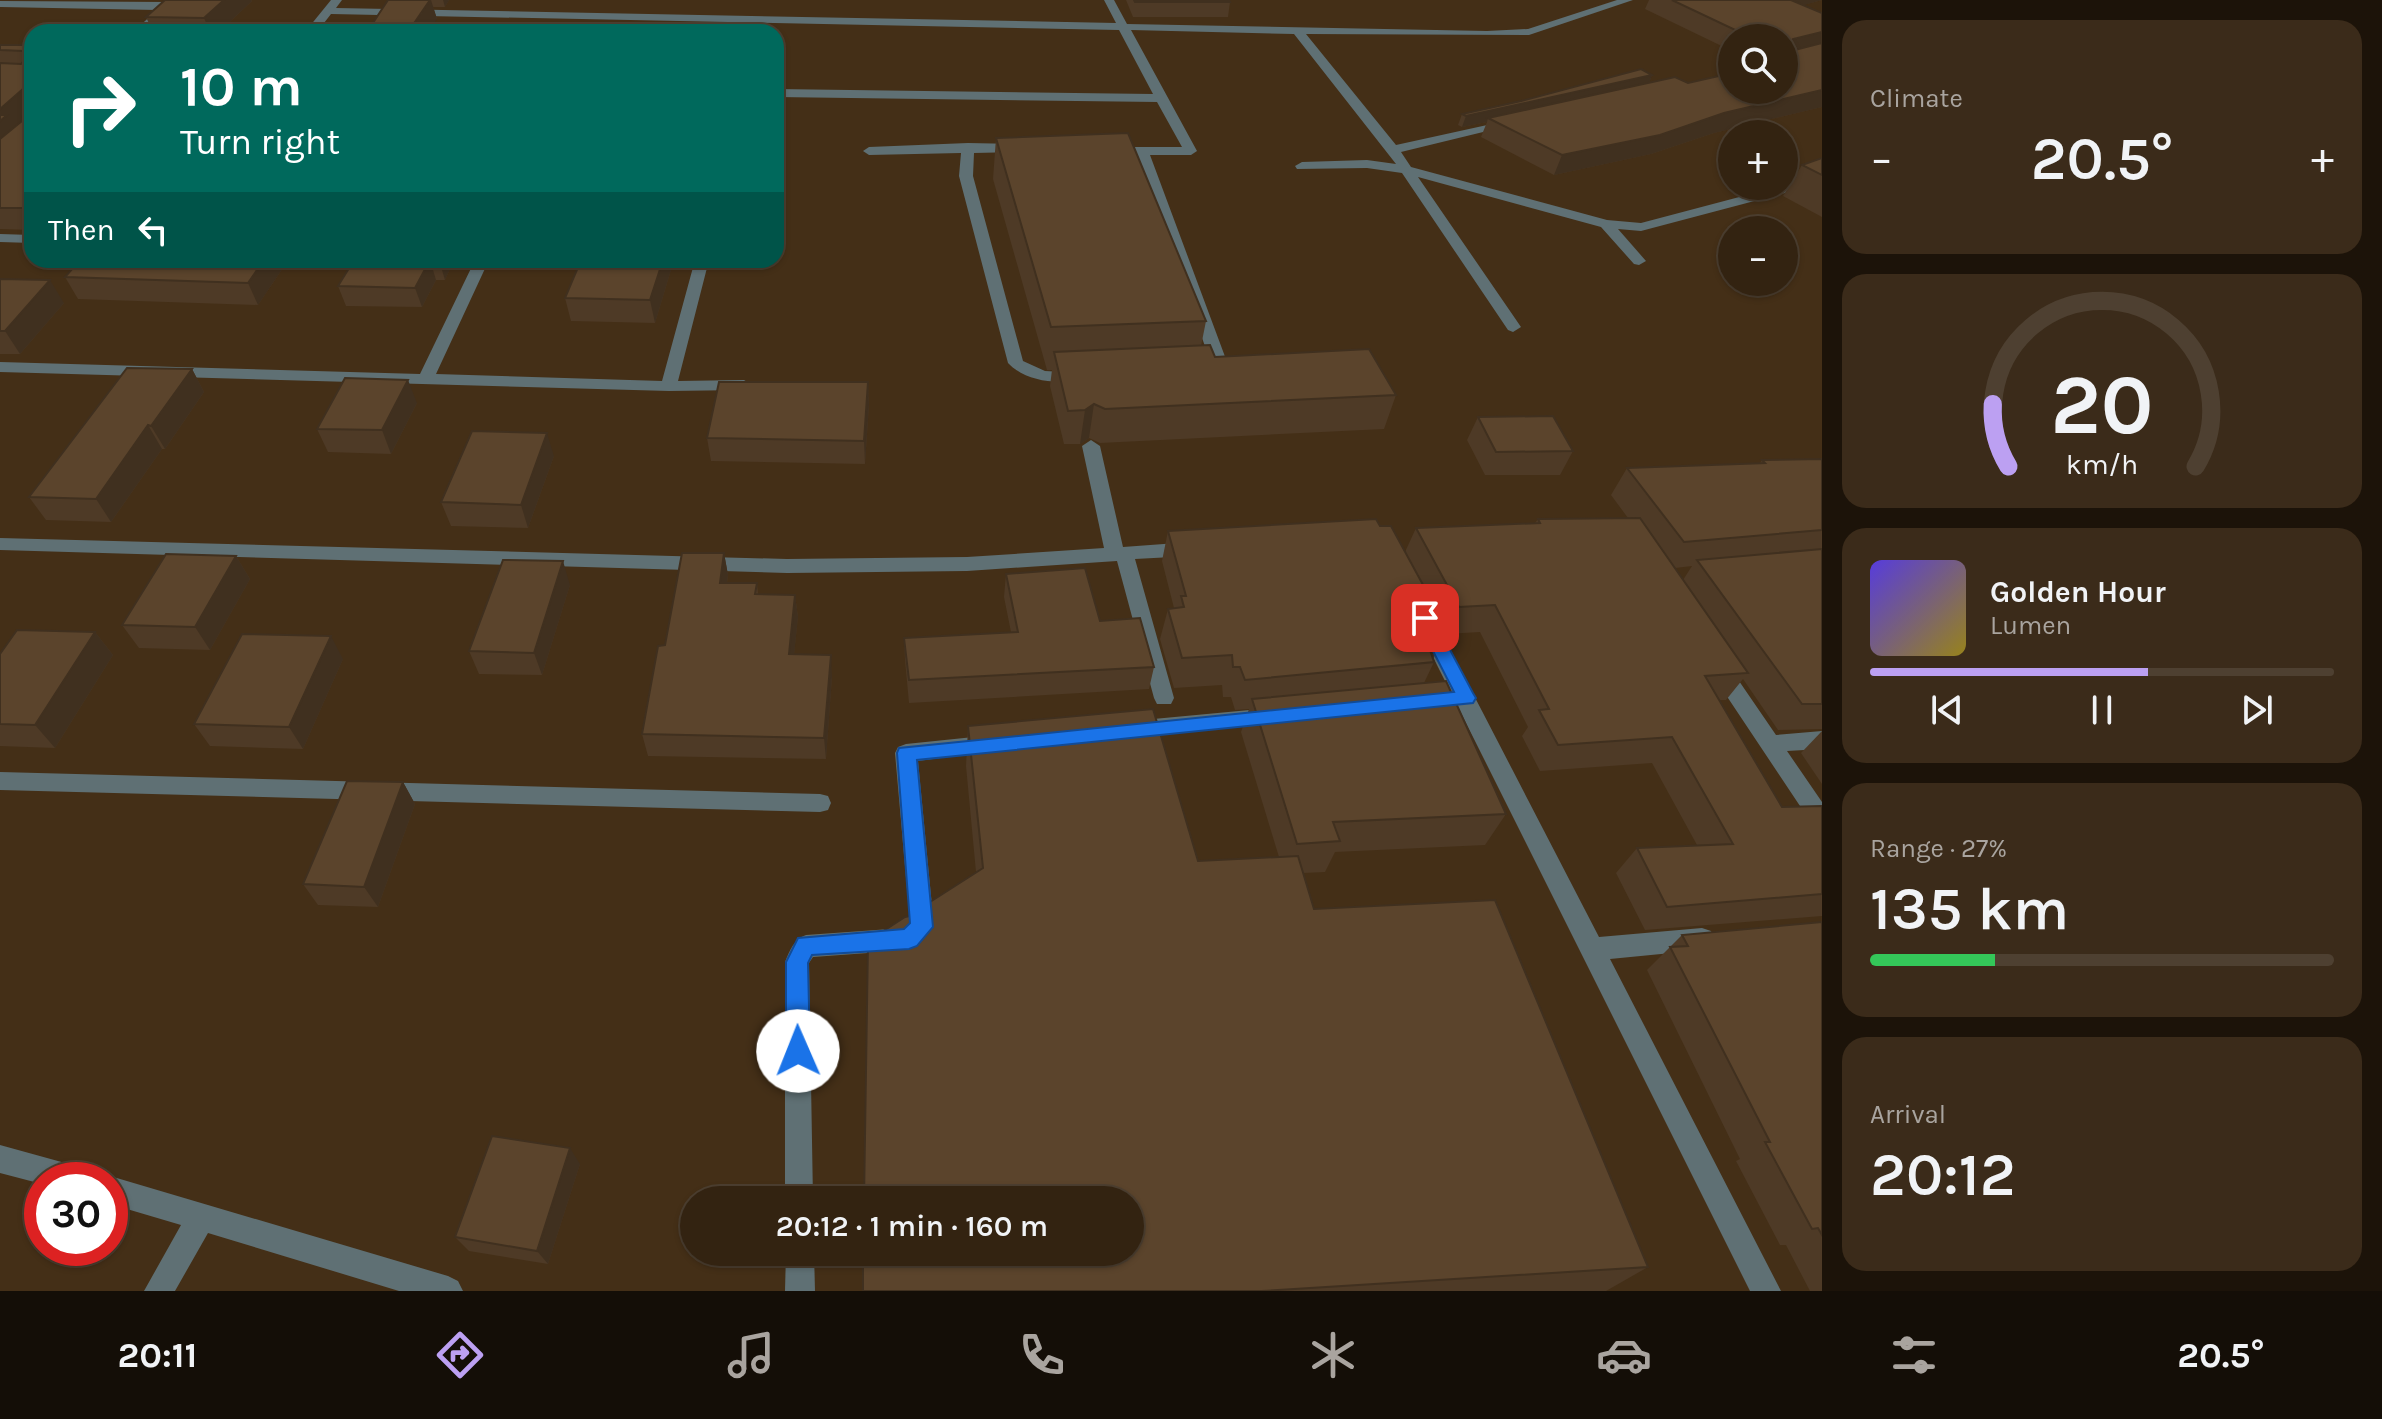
<!DOCTYPE html>
<meta charset="utf-8">
<style>
:root{--surface:#332311;--page:#3b2b1a;--text:#f1f3f6;--muted:#a9a49f;--line:#4e4031;--accent:#bca0f2}
body{margin:0;font-family:Karla,sans-serif;background:var(--page);color:var(--text);height:100vh;display:flex;flex-direction:column;font-size:30px;white-space:nowrap}
*{box-sizing:border-box;margin:0}
p{font-size:26px;color:var(--muted)}
.icon{flex:none;width:44px;height:44px;fill:none;stroke:currentColor;stroke-width:2;stroke-linecap:round;stroke-linejoin:round}
.map{position:relative;flex:1;overflow:hidden}
.side{display:flex;flex-direction:column;gap:20px;padding:20px;background:#1c1309;width:560px}
.side>*{flex:none}
.top-card{position:absolute;left:24px;top:24px;width:760px;height:244px;border-radius:24px;box-shadow:0 2px 6px #0004,0 0 0 2px var(--line);background:#00695c;color:#fff;overflow:hidden}
.buttons{position:absolute;left:1718px;top:24px;display:grid;gap:16px}
.buttons a{display:grid;place-items:center;width:80px;height:80px;border-radius:50%;background:var(--surface);box-shadow:0 2px 6px #0004,0 0 0 2px var(--line);font-size:40px}
.speed{position:absolute;left:24px;top:1162px;display:flex;gap:16px;font-size:40px;font-weight:700;text-align:center}
.speed>*{display:grid;place-content:center;width:104px;height:104px;border-radius:50%;background:var(--surface);box-shadow:0 2px 6px #0004,0 0 0 2px var(--line);line-height:1}
.speed .limit{border:12px solid #d22;background:#fff;color:#111}
.pin{position:absolute;display:grid;place-items:center;width:68px;height:68px;color:#fff;margin:-34px;border-radius:16px;box-shadow:0 4px 12px #0006}
.me{position:absolute;width:88px;margin:-44px;rotate:359deg;stroke-linejoin:round;filter:drop-shadow(0 0 6px #0008)}
.turn{display:flex;align-items:center;gap:28px;height:168px;padding:0 24px;font-size:36px}
.turn .icon{width:104px;height:104px;stroke-width:2.5}
.turn b{display:block;font-size:56px;line-height:68px}
.then{display:flex;align-items:center;height:76px;padding:0 24px;background:#0003;gap:16px;font-size:30px}
.big{font-size:60px;font-weight:600;line-height:1.1}
.side .widget{flex:1;display:flex;flex-direction:column;justify-content:center;gap:12px;min-width:0;padding:0 28px;border-radius:24px;background:var(--page)}
.side .dial{align-items:center;gap:0}
.dial svg{height:208px;overflow:visible;fill:none;stroke:var(--line);stroke-width:7;stroke-linecap:round;text-anchor:middle}
.dial text{fill:var(--text);stroke:none}
.song{display:flex;align-items:center;gap:24px}
.cover{width:96px;height:96px;border-radius:12px;background:linear-gradient(135deg,hsl(250 70% 55%),hsl(50 70% 35%))}
.played{height:8px;border-radius:4px;background:linear-gradient(90deg,var(--accent) 60%,var(--line) 60%)}
.keys{display:flex;justify-content:space-around;direction:ltr}
.heat{display:flex;justify-content:space-between;align-items:center;font-size:44px;direction:ltr}
.charge{height:12px;border-radius:6px;background:linear-gradient(90deg,#34c759 27%,var(--line) 0)}
.trip{position:absolute;left:680px;top:1186px;width:464px;height:80px;border-radius:40px;background:var(--surface);box-shadow:0 2px 6px #0004,0 0 0 2px var(--line);font-weight:600;line-height:80px;text-align:center}
.tabs{display:flex;height:128px;justify-content:space-around;align-items:center;background:#140e07;color:var(--muted)}
.tabs .icon{width:56px;height:56px}
.tabs .active{color:var(--accent)}
.tabs b{font-size:36px;color:var(--text)}
main{display:flex;flex:1;min-height:0}
.map>svg:first-child{display:block}
.lines{fill:none;stroke-linecap:round;stroke-linejoin:round}
.street{fill:#5f7074;fill-rule:evenodd}
.wall{fill:#4e3a26;fill-rule:evenodd}
.shaded-wall{fill:#40301f}
.building{fill:#5b442c;stroke:#40301f;stroke-width:2}
.route{fill:#1a73e8;stroke:#114b97;stroke-width:2}
</style>
<main>
<div class="map">
<svg width="1822" height="1291" viewBox="0 0 1822 1291">
<rect width="100%" height="100%" fill="#442f17"/>
<g class="lines">
<!-- street -->
<g class="street">
<polygon points="331,0 342,0 336,8 1116,23 1104,0 1114,0 1127,24 1487,31 1528,29 1617,0 1633,0 1529,35 1306,34 1396,145 1510,120 1516,124 1401,152 1411,167 1607,220 1641,223 1822,175 1822,183 1641,231 1618,229 1646,261 1639,265 1634,264 1601,227 1418,177 1521,327 1513,332 1508,330 1402,173 1367,168 1297,169 1295,166 1302,162 1367,160 1396,164 1294,34 1131,30 1197,151 1191,155 1150,155 1230,370 1228,373 1209,376 1201,371 1212,366 1137,155 1126,151 1132,147 1182,147 1157,102 776,97 776,89 1153,94 1119,30 331,14 317,32 305,32"/>
<polygon points="0,1 169,2 174,5 146,32 133,32 157,10 0,7"/>
<path d="M968,143L1020,144L1026,148L1020,152L974,153L973,176L1023,361L1045,371L1083,373V379C1058,385 1026,382 1008,363L959,176L961,153L869,155L863,151L869,147Z"/>
<polygon points="0,234 32,235 32,243 0,242"/>
<polygon points="475,260 489,260 436,374 662,381 695,260 709,260 678,381 744,380 752,385 744,390 669,391 0,372 0,362 420,374"/>
<polygon points="1091,440 1100,446 1123,547 1191,542 1200,549 1191,556 1135,559 1174,698 1171,704 1157,704 1154,698 1117,561 967,571 787,573 0,550 0,538 787,559 967,557 1104,548 1082,446"/>
<polygon points="1414,592 1424,599 1599,937 1702,928 1711,931 1714,939 1711,947 1702,950 1610,959 1781,1291 1750,1291 1404,599"/>
<polygon points="1719,660 1726,662 1776,735 1822,731 1822,749 1787,751 1822,802 1822,830 1814,827 1712,674 1709,668 1712,662"/>
<polygon points="1271,708 1278,710 1282,716 1278,722 1271,724 1132,737 1125,735 1121,729 1125,723 1132,721"/>
<path d="M993,735L1001,738L1004,744L1001,750L918,761L934,927L918,947L909,950L813,957L809,963L813,1200H785V962C790,950 794,939 806,935L904,928L910,923L895,753L898,747L906,744Z"/>
<polygon points="0,772 820,794 828,796 831,803 828,810 820,812 0,790"/>
<polygon points="0,1145 76,1166 86,1170 90,1180 42,1180 42,1184 0,1173"/>
<polygon points="110,1176 448,1276 458,1281 463,1291 399,1291 208,1233 175,1291 144,1291 181,1225 110,1204 110,1180 101,1180"/>
<polygon points="786,1252 814,1252 815,1291 785,1291"/>
</g>
</g>
<!-- wall -->
<g class="wall">
<polygon points="165,0 251,0 252,1 219,32 153,32 146,17"/>
<polygon points="388,0 449,0 445,7 433,7 437,19"/>
<polygon points="1126,0 1229,0 1230,2 1228,17 1133,17"/>
<polygon points="1649,0 1822,0 1803,5 1822,107 1714,133 1651,154 1554,175 1481,137 1487,122 1462,127 1458,125 1462,114 1652,75 1649,83 1688,83 1784,90 1784,38 1732,38 1732,51 1645,9"/>
<polygon points="0,45 32,45 32,111 27,115 32,116 32,230 0,229"/>
<polygon points="996,138 1206,321 1201,346 1215,357 1396,395 1384,429 1100,443 1089,438 1080,444 1064,444 1050,386 1052,370 1047,370 993,179"/>
<polygon points="1822,158 1822,217 1783,196 1802,165"/>
<polygon points="354,260 454,260 445,280 436,280 422,307 346,306 338,286"/>
<polygon points="674,260 655,323 571,321 565,298"/>
<polygon points="287,262 258,305 78,299 65,277"/>
<polygon points="0,279 64,303 20,354 0,354"/>
<polygon points="192,369 204,392 165,449 162,449 111,522 46,520 29,497"/>
<polygon points="868,382 869,405 865,464 711,461 707,438"/>
<polygon points="417,403 391,454 328,452 317,429"/>
<polygon points="1478,417 1573,451 1560,475 1485,475 1467,440"/>
<polygon points="554,456 528,528 451,526 441,502"/>
<path d="M1822,459V729L1778,730L1743,679L1726,700H1719L1782,807L1822,806V916L1645,930L1616,873L1637,848L1697,845L1652,763L1540,771L1522,736L1528,727L1480,632L1446,634L1432,609L1424,626L1436,653L1433,659L1434,662L1424,683L1506,814L1485,845L1335,852L1325,872L1303,873L1314,909L1648,1267L1606,1291H863L919,914L976,872L966,766L968,726L1198,861L1279,857L1241,732L1249,709L1235,710L1231,697H1223L1222,685L1174,688L1160,639L1168,609L1174,608L1162,561L1168,531L1380,526L1405,552L1416,528L1535,523L1538,519L1628,518L1611,495L1627,468L1760,463L1762,460ZM1692,566L1683,580L1675,568Z"/>
<polygon points="724,553 728,575 727,583 757,583 758,594 795,595 798,617 794,654 832,677 826,759 648,756 642,734 665,645"/>
<polygon points="236,556 250,579 210,650 139,648 122,625"/>
<polygon points="1006,574 1100,621 1154,667 1149,689 909,703 905,660 904,638 1011,632 1004,597"/>
<polygon points="570,585 542,675 479,674 469,651"/>
<polygon points="95,632 113,655 55,748 0,746 0,654"/>
<polygon points="343,659 303,749 210,746 194,724"/>
<polygon points="1822,731 1822,784 1801,753"/>
<polygon points="403,782 415,804 378,907 318,905 303,884"/>
<polygon points="1822,922 1822,1291 1810,1291 1786,1245 1780,1245 1736,1161 1740,1159 1647,970 1682,935"/>
<polygon points="580,1164 548,1264 469,1251 455,1237"/>
</g>
<!-- shaded-wall -->
<g class="shaded-wall">
<polygon points="224,0 251,0 252,1 219,32 210,32 204,18"/>
<polygon points="431,0 437,19 428,32 408,32"/>
<polygon points="443,0 449,0 445,7"/>
<polygon points="1779,0 1822,0 1772,14"/>
<polygon points="1822,32 1822,47 1790,56 1793,39"/>
<polygon points="1652,75 1648,86 1488,118 1487,122 1462,127 1466,116"/>
<polygon points="32,81 32,111 14,128 0,152 0,109"/>
<polygon points="1822,90 1822,107 1714,133 1651,154 1554,175 1562,155 1724,113"/>
<polygon points="264,260 286,260 287,262 258,305 248,283"/>
<polygon points="430,260 436,280 422,307 415,288"/>
<polygon points="439,260 454,260 445,280"/>
<polygon points="663,260 674,260 655,323 650,300"/>
<polygon points="50,280 64,303 20,354 5,331"/>
<polygon points="192,369 204,392 165,449 151,426"/>
<polygon points="408,380 417,403 391,454 382,430"/>
<polygon points="868,382 869,405 865,464 864,441"/>
<polygon points="1094,404 1089,438 1080,444 1085,410"/>
<polygon points="148,425 162,449 111,522 96,499"/>
<polygon points="547,433 554,456 528,528 521,505"/>
<polygon points="724,553 728,575 724,605 720,583"/>
<polygon points="236,556 250,579 210,650 195,627"/>
<polygon points="563,561 570,585 542,675 534,653"/>
<polygon points="795,595 798,617 792,676 789,654"/>
<polygon points="95,632 113,655 55,748 35,725"/>
<polygon points="331,636 343,659 303,749 289,727"/>
<polygon points="831,655 832,677 826,759 824,738"/>
<polygon points="403,782 415,804 378,907 364,887"/>
<polygon points="570,1148 580,1164 548,1264 537,1251"/>
</g>
<!-- building -->
<g class="building">
<polygon points="165,0 224,0 204,18 146,17"/>
<polygon points="388,0 430,0 408,32 367,32"/>
<polygon points="1134,0 1229,0 1230,2 1135,2"/>
<polygon points="1672,0 1791,0 1822,13 1822,32 1793,39 1791,47 1795,50 1822,43 1822,90 1724,113 1660,135 1562,155 1488,118 1675,77 1688,83 1732,73 1732,90 1784,90 1784,60 1794,58 1784,53 1784,38 1752,38"/>
<polygon points="0,45 32,45 32,81 0,109 0,63 21,64 24,61 23,51 0,50"/>
<polygon points="1641,69 1652,75 1466,116 1462,114 1521,101"/>
<polygon points="0,115 7,115 0,121"/>
<polygon points="23,115 32,116 32,208 0,208 0,139 22,121"/>
<polygon points="1128,133 1206,321 1051,327 996,138"/>
<polygon points="1822,158 1822,175 1802,165"/>
<polygon points="80,260 264,260 248,283 65,277"/>
<polygon points="354,260 430,260 415,288 338,286"/>
<polygon points="581,260 663,260 650,300 565,298"/>
<polygon points="0,279 50,280 5,331 0,331"/>
<polygon points="1210,345 1215,357 1369,349 1396,395 1105,409 1094,404 1085,410 1068,411 1054,352"/>
<polygon points="127,368 192,369 151,426 148,425 96,499 29,497"/>
<polygon points="345,378 408,380 382,430 317,429"/>
<polygon points="719,382 868,382 864,441 707,438"/>
<polygon points="1553,416 1573,451 1496,452 1478,417"/>
<polygon points="472,431 547,433 521,505 441,502"/>
<polygon points="1822,459 1822,530 1684,542 1627,468 1765,463 1762,460"/>
<polygon points="1640,518 1748,673 1705,676 1782,807 1822,806 1822,894 1667,907 1637,848 1733,844 1672,737 1558,745 1539,710 1549,709 1495,605 1459,607 1416,528 1540,523 1538,519"/>
<polygon points="1376,519 1380,526 1391,526 1434,605 1415,606 1436,653 1431,653 1434,662 1245,680 1240,667 1233,667 1232,655 1182,658 1168,609 1184,607 1181,596 1186,596 1168,531"/>
<polygon points="1822,549 1822,704 1802,704 1697,560"/>
<polygon points="682,553 724,553 720,583 757,583 755,594 795,595 789,654 831,655 824,738 642,734 658,646 665,645"/>
<polygon points="166,554 236,556 195,627 122,625"/>
<polygon points="503,560 563,561 534,653 469,651"/>
<polygon points="1085,568 1100,621 1140,618 1154,667 909,680 904,638 1018,632 1006,574"/>
<polygon points="17,630 95,632 35,725 0,724 0,654"/>
<polygon points="242,634 331,636 289,727 194,724"/>
<polygon points="1446,681 1506,814 1333,822 1340,841 1297,844 1252,699"/>
<polygon points="1153,709 1198,861 1298,856 1314,909 1495,900 1648,1267 1262,1291 863,1291 863,1252 1130,1252 1130,1200 864,1200 868,941 905,917 919,914 930,902 983,868 968,726"/>
<polygon points="347,781 403,782 364,887 303,884"/>
<polygon points="1822,922 1822,1235 1818,1228 1812,1229 1765,1142 1770,1142 1670,947 1688,946 1682,935"/>
<polygon points="492,1136 570,1148 537,1251 455,1237"/>
</g>
<!-- route -->
<polygon class="route" points="1425,612 1431,614 1473,693 1476,698 1473,703 917,760 933,927 917,946 909,949 812,955 808,963 810,1051 806,1059 798,1063 790,1059 786,1051 786,962 798,938 904,929 910,923 897,753 899,748 1454,692 1416,618"/>
</svg>
<div class="buttons">
<a><svg class="icon" aria-label="search" viewBox="0 0 24 24"><circle cx="10" cy="10" r="6"/><path d="M15 15l6 6"/></svg></a>
<a>+</a>
<a>−</a>
</div>
<div class="speed"><div class="limit">30</div></div>
<div class="pin" style="left:1425px;top:618px;background:#d93025"><svg class="icon" aria-label="arrive" viewBox="0 0 24 24"><path d="M6 21V4h12l-3 4 3 4H6"/></svg></div>
<svg class="me" style="left:798px;top:1051px" viewBox="-20 -20 40 40"><circle r="19" fill="#fff"/><path d="M0-13L10 11 0 6-10 11z" fill="#1a73e8"/></svg>
<div class="trip">20:12 · 1 min · 160 m</div>
<div class="top-card">
<div class="turn"><svg class="icon" aria-label="right" viewBox="0 0 24 24"><path d="M7 20v-9h11M14 6l5 5-5 5"/></svg><div><b>10 m</b>Turn right</div></div>
<div class="then">Then<svg class="icon" aria-label="left" viewBox="0 0 24 24"><path d="M17 20v-9H6M10 6l-5 5 5 5"/></svg></div>
</div>
</div>
<section class="side">
<div class="widget"><p>Climate</p>
<div class="heat"><a>−</a><b class="big">20.5°</b><a>+</a></div>
</div>
<div class="widget dial"><svg viewBox="0 0 100 80">
<path d="M14 69A42 42 0 1 1 86 69"/>
<path d="M14 69A42 42 0 0 1 8 45" stroke="#bca0f2"/>
<text x="50" y="56" font-size="32" font-weight="700">20</text>
<text x="50" y="72" font-size="11">km/h</text>
</svg></div>
<div class="widget">
<div class="song"><i class="cover"></i><div><b>Golden Hour</b><p>Lumen</p></div></div>
<div class="played"></div>
<div class="keys"><svg class="icon" aria-label="previous" viewBox="0 0 24 24"><path d="M18 5L8 12l10 7zM5 5v14"/></svg><svg class="icon" aria-label="pause" viewBox="0 0 24 24"><path d="M8 5v14M16 5v14"/></svg><svg class="icon" aria-label="next" viewBox="0 0 24 24"><path d="M6 5l10 7-10 7zM19 5v14"/></svg></div>
</div>
<div class="widget"><p>Range · 27%</p><b class="big">135 km</b><div class="charge"></div></div>
<div class="widget"><p>Arrival</p><b class="big">20:12</b></div>
</section>
</main>
<nav class="tabs">
<b>20:11</b>
<svg class="icon active" aria-label="directions" viewBox="0 0 24 24"><path d="M12 3l9 9-9 9-9-9zM9 14v-3h6M13 9l2 2-2 2"/></svg>
<svg class="icon" aria-label="music" viewBox="0 0 24 24"><path d="M9 18V5l10-2v13"/><circle cx="6" cy="18" r="3"/><circle cx="16" cy="16" r="3"/></svg>
<svg class="icon" aria-label="phone" viewBox="0 0 24 24"><path d="M5 4h4l2 5-3 2q2 4 5 5l2-3 5 2v4C11 20 4 13 5 4z"/></svg>
<svg class="icon" aria-label="climate" viewBox="0 0 24 24"><path d="M12 3v18M4 7l16 10M4 17L20 7"/></svg>
<svg class="icon" aria-label="car" viewBox="0 0 24 24"><path d="M5 17H2v-5l4-1 3-4h7l3 4 3 1v5h-3M9 17h6M6 11h13"/><circle cx="7" cy="17" r="2"/><circle cx="17" cy="17" r="2"/></svg>
<svg class="icon" aria-label="filters" viewBox="0 0 24 24"><path d="M4 7h16M4 17h16"/><circle cx="9" cy="7" r="2"/><circle cx="15" cy="17" r="2"/></svg>
<b>20.5°</b>
</nav>
